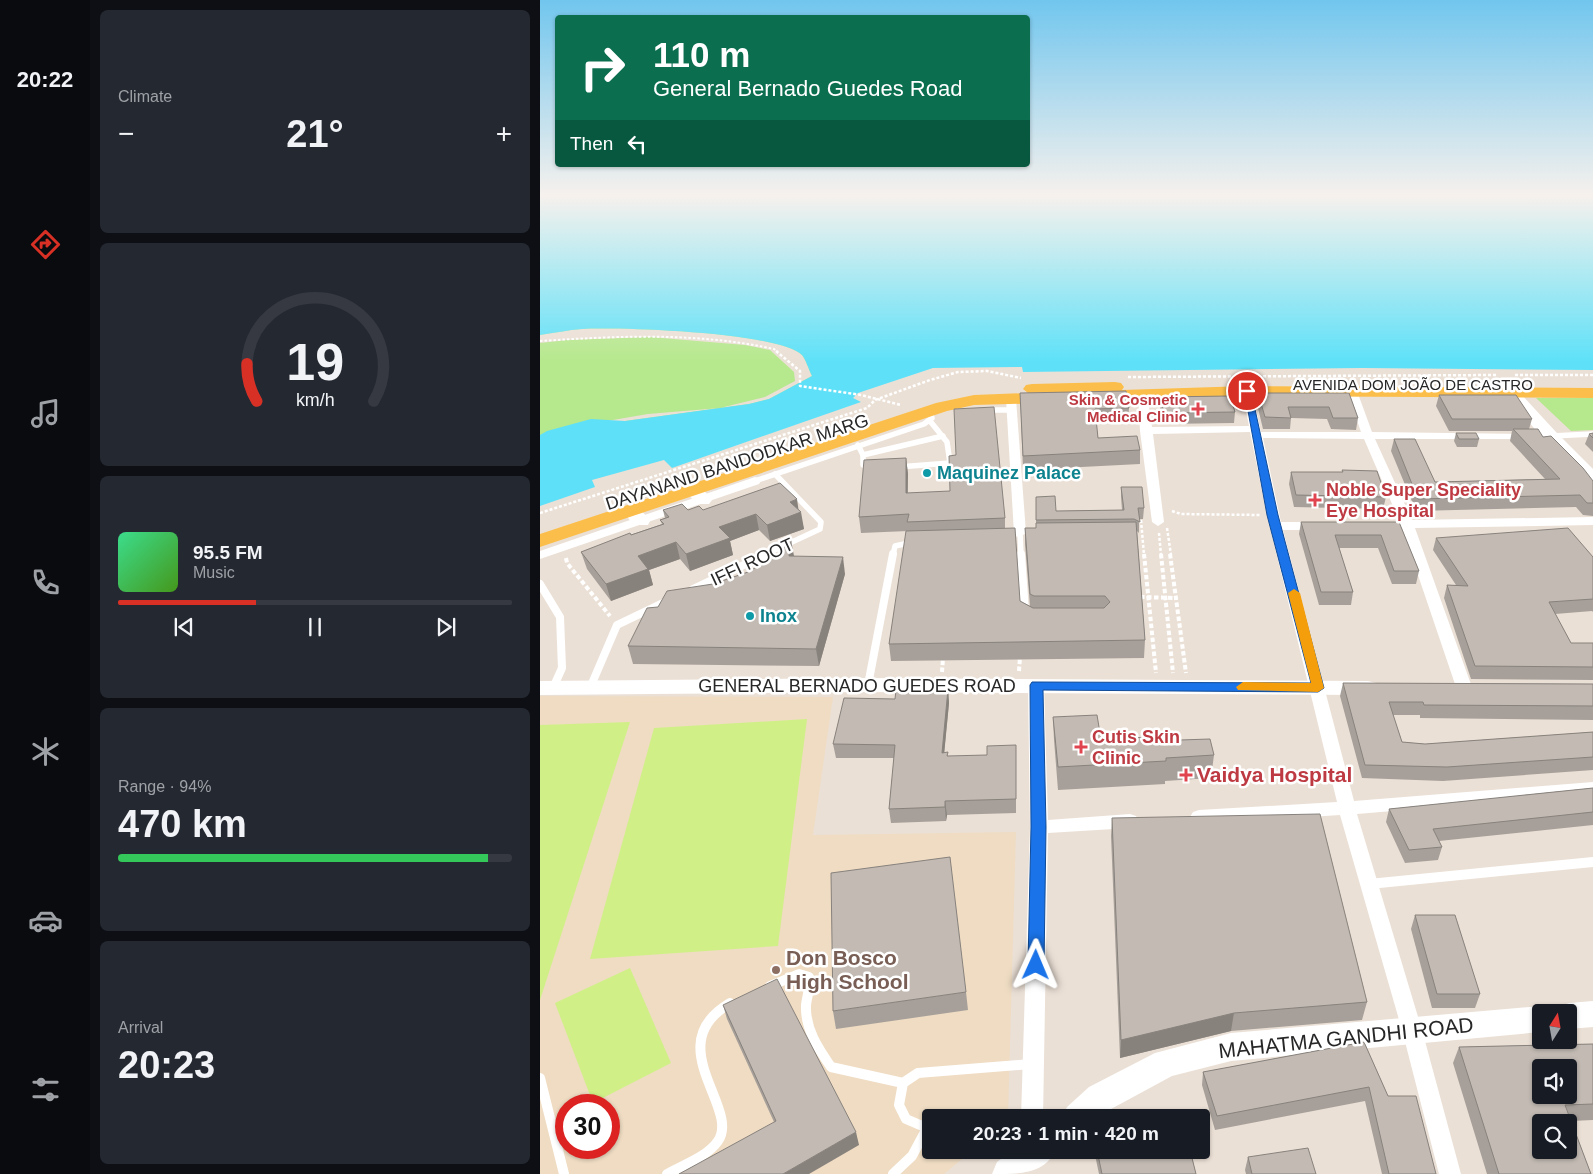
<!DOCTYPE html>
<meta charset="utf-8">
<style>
:root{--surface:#171b24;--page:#242831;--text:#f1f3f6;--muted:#9ea1a6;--line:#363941;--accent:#d93025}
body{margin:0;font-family:Arial,sans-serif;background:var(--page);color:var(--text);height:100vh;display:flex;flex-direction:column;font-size:19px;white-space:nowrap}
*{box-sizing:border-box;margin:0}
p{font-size:16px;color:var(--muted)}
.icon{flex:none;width:28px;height:28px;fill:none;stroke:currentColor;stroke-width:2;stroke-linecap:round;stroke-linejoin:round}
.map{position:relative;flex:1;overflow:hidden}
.panel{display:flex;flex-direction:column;gap:10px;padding:10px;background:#0d0f14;width:450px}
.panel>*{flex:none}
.guide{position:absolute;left:15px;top:15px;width:475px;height:152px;border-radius:5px;box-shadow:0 1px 4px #0004;background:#0b6e4f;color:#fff;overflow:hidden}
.needle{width:32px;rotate:11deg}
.tools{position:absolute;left:992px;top:1004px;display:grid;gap:10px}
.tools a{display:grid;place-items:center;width:45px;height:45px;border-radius:5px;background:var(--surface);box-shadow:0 1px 4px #0004;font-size:25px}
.speed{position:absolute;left:15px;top:1094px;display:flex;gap:10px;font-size:25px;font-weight:700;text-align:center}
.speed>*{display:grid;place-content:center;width:65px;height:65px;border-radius:50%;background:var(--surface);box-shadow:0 1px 4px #0004;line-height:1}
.speed .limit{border:8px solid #d22;background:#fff;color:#111}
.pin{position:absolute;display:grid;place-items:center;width:42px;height:42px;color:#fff;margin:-21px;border:2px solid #fff;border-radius:50%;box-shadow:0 1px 5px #0007}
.me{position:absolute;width:55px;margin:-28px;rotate:1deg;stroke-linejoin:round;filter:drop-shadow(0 0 4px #0008)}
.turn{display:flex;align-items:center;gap:18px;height:105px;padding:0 15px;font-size:22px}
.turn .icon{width:65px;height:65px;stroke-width:2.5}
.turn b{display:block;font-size:35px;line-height:42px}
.then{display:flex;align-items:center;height:48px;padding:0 15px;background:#0003;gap:10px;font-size:19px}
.big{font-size:38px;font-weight:600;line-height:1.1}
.panel .tile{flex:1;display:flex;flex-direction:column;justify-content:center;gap:8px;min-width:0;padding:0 18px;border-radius:8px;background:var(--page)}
.panel .dial{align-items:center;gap:0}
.dial svg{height:130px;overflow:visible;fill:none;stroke:var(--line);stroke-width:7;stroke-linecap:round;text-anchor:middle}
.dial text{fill:var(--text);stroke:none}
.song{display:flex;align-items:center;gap:15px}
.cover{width:60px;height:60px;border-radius:8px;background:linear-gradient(135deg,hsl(150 70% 55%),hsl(100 70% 35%))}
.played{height:5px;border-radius:2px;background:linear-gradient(90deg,var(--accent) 35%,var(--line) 35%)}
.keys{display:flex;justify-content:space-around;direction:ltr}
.heat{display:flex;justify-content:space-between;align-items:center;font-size:28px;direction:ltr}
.charge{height:8px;border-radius:4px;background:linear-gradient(90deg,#34c759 94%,var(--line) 0)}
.trip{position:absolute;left:382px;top:1109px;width:288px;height:50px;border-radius:5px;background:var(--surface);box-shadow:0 1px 4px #0004;font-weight:600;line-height:50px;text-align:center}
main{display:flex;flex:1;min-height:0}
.dock{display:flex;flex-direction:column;width:90px;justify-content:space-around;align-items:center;background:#090b0e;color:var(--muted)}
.dock .icon{width:35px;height:35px}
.dock .on{color:var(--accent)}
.dock b{font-size:22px;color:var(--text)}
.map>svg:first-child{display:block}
.education{fill:#efdcc3;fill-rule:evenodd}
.green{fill:#b6e88d}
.pitch{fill:#d0f087}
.water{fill:#5ee1f8}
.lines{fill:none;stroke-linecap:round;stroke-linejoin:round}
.path-far2{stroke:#fff;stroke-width:2;stroke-dasharray:2.5 2;stroke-linecap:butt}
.path-far1{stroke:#fff;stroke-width:2.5;stroke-dasharray:3 2;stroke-linecap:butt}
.path{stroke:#fff;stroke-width:4;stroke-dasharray:4.5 2.5;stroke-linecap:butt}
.lane-far2{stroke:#fff;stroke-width:5.5}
.lane-far1{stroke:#fff;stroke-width:8}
.lane{stroke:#fff;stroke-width:10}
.street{fill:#fff;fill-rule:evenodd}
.secondary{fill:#fff;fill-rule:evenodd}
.primary{fill:#fcbe4a;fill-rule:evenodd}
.wall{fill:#a7a09a}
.shaded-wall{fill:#88827d}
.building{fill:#c2bab3;stroke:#88827d;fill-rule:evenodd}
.route{fill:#1a73e8;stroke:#114b97}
.slow{fill:#f59e0b}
.health-dot{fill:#e0444e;stroke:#fff;stroke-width:2}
.culture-dot{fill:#0f9aa8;stroke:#fff;stroke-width:2}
.education-dot{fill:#8d6e63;stroke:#fff;stroke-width:2}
.labels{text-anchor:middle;stroke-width:5;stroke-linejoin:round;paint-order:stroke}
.far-street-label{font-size:15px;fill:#272727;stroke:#fff}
.far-health-label{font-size:15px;font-weight:bold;fill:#be3a42;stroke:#fff;text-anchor:end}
.street-label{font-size:18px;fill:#272727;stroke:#fff}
.culture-label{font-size:18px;font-weight:bold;fill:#0d838f;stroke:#fff;text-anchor:start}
.health-label{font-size:18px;font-weight:bold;fill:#be3a42;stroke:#fff;text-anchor:start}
.near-health-label{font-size:21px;font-weight:bold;fill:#be3a42;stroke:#fff;text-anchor:start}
.near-education-label{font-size:21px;font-weight:bold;fill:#785e54;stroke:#fff;text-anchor:start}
.near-street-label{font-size:21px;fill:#272727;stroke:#fff}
</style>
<main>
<nav class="dock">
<b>20:22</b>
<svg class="icon on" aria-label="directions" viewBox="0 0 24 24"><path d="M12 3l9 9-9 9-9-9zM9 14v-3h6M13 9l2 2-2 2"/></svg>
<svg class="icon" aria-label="music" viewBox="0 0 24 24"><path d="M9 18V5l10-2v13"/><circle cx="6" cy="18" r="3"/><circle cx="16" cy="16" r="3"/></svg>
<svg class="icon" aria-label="phone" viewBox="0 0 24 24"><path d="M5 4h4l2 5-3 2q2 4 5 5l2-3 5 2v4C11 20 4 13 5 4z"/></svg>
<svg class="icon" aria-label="climate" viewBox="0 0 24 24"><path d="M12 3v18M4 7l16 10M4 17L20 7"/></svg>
<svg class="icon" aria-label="car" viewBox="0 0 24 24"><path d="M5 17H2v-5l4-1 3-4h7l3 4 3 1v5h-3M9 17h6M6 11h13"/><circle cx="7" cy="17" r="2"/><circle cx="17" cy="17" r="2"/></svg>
<svg class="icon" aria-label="filters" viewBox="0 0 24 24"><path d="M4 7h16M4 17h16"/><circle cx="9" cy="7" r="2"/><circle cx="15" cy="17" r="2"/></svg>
</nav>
<section class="panel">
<div class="tile"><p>Climate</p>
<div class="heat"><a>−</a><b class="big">21°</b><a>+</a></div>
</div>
<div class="tile dial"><svg viewBox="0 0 100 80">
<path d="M14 69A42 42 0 1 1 86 69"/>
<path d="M14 69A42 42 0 0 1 8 46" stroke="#d93025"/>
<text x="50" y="56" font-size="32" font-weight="700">19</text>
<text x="50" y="72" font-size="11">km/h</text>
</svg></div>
<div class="tile">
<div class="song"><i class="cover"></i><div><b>95.5 FM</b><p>Music</p></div></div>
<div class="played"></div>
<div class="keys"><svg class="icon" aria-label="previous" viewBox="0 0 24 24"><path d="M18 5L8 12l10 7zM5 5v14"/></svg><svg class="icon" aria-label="pause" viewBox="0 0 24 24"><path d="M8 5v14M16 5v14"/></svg><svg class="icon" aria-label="next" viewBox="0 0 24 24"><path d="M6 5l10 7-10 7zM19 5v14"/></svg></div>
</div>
<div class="tile"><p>Range · 94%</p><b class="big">470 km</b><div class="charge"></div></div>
<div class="tile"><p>Arrival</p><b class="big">20:23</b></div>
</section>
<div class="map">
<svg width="1053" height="1174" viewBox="0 0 1053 1174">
<rect width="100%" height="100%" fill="#ebe0d6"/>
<!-- education -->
<path class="education" d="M0,696L293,697L273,835L476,832L468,1117L391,1118V1150H433L404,1174H0ZM26,1105H69V1148H26Z"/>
<!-- green -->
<g class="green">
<path d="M273,307L317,376L0,465V343L27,340L110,337L205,345L230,350L254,372L255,381L225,397L180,408L108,414L67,421H85L209,404L229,399L272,376C269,370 266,360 262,355C237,332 80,327 42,329C28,330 14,333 0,335V319Z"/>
<polygon points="996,398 1053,398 1053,430 1031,431"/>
</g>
<!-- pitch -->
<g class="pitch">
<polygon points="267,719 238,946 50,959 114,728"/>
<polygon points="90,722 0,1000 0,725"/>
<polygon points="90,968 131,1063 53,1103 15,1003"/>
</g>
<!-- water -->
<path class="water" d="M0,197H1053V370L822,368L483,372L482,367L393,368L318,393L313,398L321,402L132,468L124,460L52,480L55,487L0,506V435L7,431L51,419L85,421L209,404L229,399L272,376C269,370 266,360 262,355C237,332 80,327 42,329C28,330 14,333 0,335Z"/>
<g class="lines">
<!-- path-far2 -->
<path class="path-far2" d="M0,341C78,336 157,332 234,349L238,352"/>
<!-- path-far1 -->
<g class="path-far1">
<polyline points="236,351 260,371 260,386 321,395 361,405"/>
<polyline points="975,375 1053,375"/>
<polyline points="588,377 956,375"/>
<polyline points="632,511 641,514 720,515"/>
<polyline points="0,513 327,408 335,400 390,380 418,372 447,371 481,378"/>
<polyline points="601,520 604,555"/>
<polyline points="627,528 631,555"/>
<polyline points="619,533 621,555"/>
</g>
<!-- path -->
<g class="path">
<polyline points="604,554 616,673"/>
<polyline points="621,554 633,673"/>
<polyline points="630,554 646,673"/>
<polyline points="26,558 27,563 70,616"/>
<polyline points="600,597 637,598"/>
<polyline points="479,671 480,657"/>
<polyline points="402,672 403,658"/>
</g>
<!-- lane-far2 -->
<g class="lane-far2">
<polyline points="447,410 471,410"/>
<polyline points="1011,436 1053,434"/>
<polyline points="318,445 323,455 323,465 332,467"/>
<polyline points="323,455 403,436"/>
<polyline points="358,467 410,463 407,442 390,421"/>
<polyline points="215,481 384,424 392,418 390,411"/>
<polyline points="475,534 480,533 481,555"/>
<polyline points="224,555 280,529 281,522 235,474"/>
<polyline points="353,555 355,546 373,542"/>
</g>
<!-- lane-far1 -->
<g class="lane-far1">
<polyline points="481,554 485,612"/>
<polyline points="0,584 20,617 22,668 13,688"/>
<polyline points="153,589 227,554"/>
<polyline points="328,685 353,554"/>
<polyline points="50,688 77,625 127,601"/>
</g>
<!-- lane -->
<g class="lane">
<polyline points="829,884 1053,862"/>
<path d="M230,986L259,974L269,977C271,987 267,995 266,1005C265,1029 278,1048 291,1067L363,1083"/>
<polyline points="0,1078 24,1174"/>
<polyline points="464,1118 490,1113"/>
<polyline points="391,1127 387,1128 366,1119 359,1105 363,1083 378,1073 491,1064"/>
<path d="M127,1174C143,1165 167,1157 178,1141C201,1108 119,1045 190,1003"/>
<polyline points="353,1174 372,1156 387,1128"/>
</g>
<!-- street -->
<g class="street">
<polygon points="707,388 712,391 721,432 821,432 807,391 812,388 817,391 832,432 993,434 995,436 989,439 835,439 872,520 1053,517 1053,525 875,528 933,690 930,694 920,694 917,690 862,528 854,527 853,524 859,520 824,439 723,438 741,522 777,522 783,526 777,530 743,530 814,801 1053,782 1053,794 817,814 882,1030 921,1174 899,1174 862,1030 800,815 659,824 653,822 650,817 653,812 659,810 797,802 727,515 710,432 613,434 624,522 618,526 612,522 600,431 598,392 602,391 607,394 612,427 709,426 702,391"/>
<polygon points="471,396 476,399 486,533 480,537 474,533 466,399"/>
<polygon points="215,477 219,478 221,481 219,484 0,559 0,551"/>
<polygon points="496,680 501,681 504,685 508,820 590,814 596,816 599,821 596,826 590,828 508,833 503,1118 481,1118 490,827 488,685 491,681"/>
</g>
<!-- secondary -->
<g class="secondary">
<polygon points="965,380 970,382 1016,432 1053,469 1053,484 1047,483 1004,440 960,388 957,385 960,382"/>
<path d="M153,485C161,487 167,493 172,500L169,504H157L144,490L147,486Z"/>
<path d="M91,506C100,508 105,514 110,521L108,525H94L82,511L85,507Z"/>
<polygon points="328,678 828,681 836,683 839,688 836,693 828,695 328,692 0,695 0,681"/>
<polygon points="1053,1001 1053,1027 1029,1029 1029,1012 1016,1012 1018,1007 1029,1003"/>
<polygon points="1001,1006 1012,1010 1013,1012 1001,1012 1001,1032 691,1061 632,1076 571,1109 562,1118 522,1118 527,1107 549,1087 615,1053 691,1033"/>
<path d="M473,1150H516C504,1174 481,1174 452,1174L457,1162Z"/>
</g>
<!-- primary -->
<polygon class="primary" points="575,382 581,383 584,387 582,390 707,386 1053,388 1053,398 707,396 557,401 551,400 548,396 550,393 514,394 519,398 516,402 510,403 434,405 407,411 0,547 0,534 396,403 434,395 488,393 483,389 486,385 492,384"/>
</g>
<!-- wall -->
<g class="wall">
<polygon points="480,393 589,408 588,421 556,422 558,438 600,450 600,464 483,470"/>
<polygon points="718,393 809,393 818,418 816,430 791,429 787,419 751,418 750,429 723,429 717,404"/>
<polygon points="899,395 992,419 989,429 1003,437 1053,481 1053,516 1043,515 1036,507 876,511 851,451 854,439 895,482 1005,479 970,441 972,431 909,431 896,406"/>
<polygon points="620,397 695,412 694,423 623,424 620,408"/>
<polygon points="916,433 939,439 937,447 917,447 914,441"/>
<polygon points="1053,433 1053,452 1045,444 1049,434"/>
<polygon points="366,458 368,474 368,493 465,518 465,528 480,601 490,606 485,544 485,528 496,528 496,497 516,511 582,510 581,497 581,487 604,508 603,519 599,519 599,533 597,531 605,640 604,658 351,661 349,644 368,531 321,533 319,517"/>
<polygon points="802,470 846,497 843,509 754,507 749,484 751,472 802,472"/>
<polygon points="123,510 259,510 264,529 230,541 219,530 190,541 193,555 150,571 140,559 109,570 113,585 71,601 47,569 41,552 122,524 120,520 125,518"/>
<polygon points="761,522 859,522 879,571 876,584 852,584 838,548 799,548 813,592 811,605 779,605 759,534"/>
<polygon points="896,538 1053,557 1053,612 1052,611 1015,614 1031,643 1053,643 1053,680 931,679 904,598 907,585 916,585 893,550"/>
<polygon points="254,556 305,574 279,666 93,664 88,646 118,607"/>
<polygon points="803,683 1053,684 1053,720 880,718 880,715 853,715 862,742 885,744 1053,732 1053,770 903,781 822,778 800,696"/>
<polygon points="408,689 409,703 404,753 408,756 476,759 476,813 407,815 406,821 351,823 349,809 354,758 296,758 293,744 355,699"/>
<polygon points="513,717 561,739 640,740 674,755 671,778 625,781 625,784 518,790 514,740"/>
<polygon points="1053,788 1053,825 899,841 902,847 898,860 865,863 846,822 849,809"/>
<polygon points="572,818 827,1002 822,1020 691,1031 580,1058 571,836"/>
<polygon points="875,915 940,994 935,1008 892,1008 871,929"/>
<polygon points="426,992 428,1010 296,1029 293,1011"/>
<polygon points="183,1005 319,1145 234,1122 187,1019"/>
<polygon points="824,1042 848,1096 896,1174 842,1174 825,1101 675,1130 662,1085 663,1072"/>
<polygon points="1053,1044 1053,1120 1031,1121 1051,1174 947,1174 913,1063 919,1047"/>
<polygon points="554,1150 650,1150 656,1174 559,1174"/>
<polygon points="708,1157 776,1174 706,1174 705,1170"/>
</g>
<!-- shaded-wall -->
<g class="shaded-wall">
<polygon points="366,458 368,474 367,510 366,493"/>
<polygon points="257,499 259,513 261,512 264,529 230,541 227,525 250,502"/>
<polygon points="216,514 219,530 190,541 193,555 150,571 146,554 179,527"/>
<polygon points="251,540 254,556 249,556"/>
<polygon points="136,542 140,559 109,570 113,585 71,601 66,584 98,556"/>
<polygon points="303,557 305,574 279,666 276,649"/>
<polygon points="408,689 409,703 403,766 402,753"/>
<polygon points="405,801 407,815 406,821 405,807"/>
<polygon points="694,1013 691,1031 580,1058 581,1040"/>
<polygon points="316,1132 319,1145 269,1174 243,1174"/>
</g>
<!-- building -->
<g class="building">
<polygon points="586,391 589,408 555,409 558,438 597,436 600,450 483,456 480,393"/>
<polygon points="718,393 809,393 818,418 793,418 789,407 748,407 751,418 725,417"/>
<polygon points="899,395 976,395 992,419 912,419"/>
<polygon points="690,396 695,412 624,413 620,397"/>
<polygon points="454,407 465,518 367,522 369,514 319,517 324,460 366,458 366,493 410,491 409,456 416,455 414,409"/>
<polygon points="973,429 998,429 1003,437 1011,436 1043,468 1053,481 1053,503 1047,503 1040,495 878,499 854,439 875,439 895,482 1020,479"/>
<polygon points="916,433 936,433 939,439 919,439"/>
<polygon points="1053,433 1053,438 1049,434"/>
<polygon points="802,470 837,471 846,497 756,495 751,472 803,472"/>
<polygon points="240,483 257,499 250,502 261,512 227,525 216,514 179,527 190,538 146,554 136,542 98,556 108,569 66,584 41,552 90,533 91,535 124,524 120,520 129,517 123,510 142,504 148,510 159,506 163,510"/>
<polygon points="581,487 602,487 604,508 598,508 600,522 594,519 496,520 496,497 515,496 516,511 584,510"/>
<polygon points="596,522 605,640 349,644 366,531 475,528 480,601 493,608 564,608 570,602 565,596 494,596 490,594 485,528 496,528 496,523"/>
<polygon points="761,522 859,522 879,571 854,571 841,535 795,535 813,592 781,592"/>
<polygon points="1028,528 1053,557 1053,599 1009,602 1031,643 1053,643 1053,667 935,666 907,585 928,586 896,538"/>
<polygon points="251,540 249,556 303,557 276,649 88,646 107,608 118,607 127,591 173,584 208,572 237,555"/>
<polygon points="803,683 1053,684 1053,706 884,705 883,702 849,702 862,742 885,744 1053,732 1053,757 907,767 825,765"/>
<polygon points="408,689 402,753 408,752 407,756 447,755 447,746 476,745 476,799 405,801 405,807 349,809 355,745 293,744 304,698 355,699 356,690"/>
<polygon points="557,715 561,739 639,736 640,740 670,739 674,755 626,758 626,761 518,767 513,717"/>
<polygon points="1053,788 1053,812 893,829 902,847 869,850 849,809"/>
<polygon points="780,814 827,1002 694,1013 581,1040 572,818"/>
<polygon points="410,857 426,992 293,1011 291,873"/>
<polygon points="875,915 915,915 940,994 897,994"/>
<polygon points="237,979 316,1132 243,1174 139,1174 236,1121 183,1005"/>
<polygon points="824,1042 848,1096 876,1096 896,1174 849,1174 829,1087 677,1116 663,1072"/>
<path d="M1053,1044V1104L1025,1105L1051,1174H959L919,1047ZM1001,1068H1029V1095H1001ZM1001,1122H1029V1150H1001Z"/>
<polygon points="639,1110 641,1118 598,1118"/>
<polygon points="768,1148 776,1174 712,1174 708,1157"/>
<polygon points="557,1150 650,1150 656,1174 562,1174"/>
</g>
<!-- sky -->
<linearGradient id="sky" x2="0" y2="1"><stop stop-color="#71c6ee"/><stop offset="0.54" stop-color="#f6f1ed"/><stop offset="1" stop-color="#f6f1ed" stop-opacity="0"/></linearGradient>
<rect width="1053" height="362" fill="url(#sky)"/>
<!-- route -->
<polygon class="route" points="704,389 711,391 738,515 784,688 778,692 503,690 506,827 504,965 502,970 496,972 490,970 488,965 491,827 490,685 492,682 771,683 727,515"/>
<!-- slow -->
<polygon class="slow" points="754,589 760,593 784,688 778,692 698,690 696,687 703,682 771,683 748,593"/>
<!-- markers -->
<g class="health-dot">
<path d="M655.5 401.5h5v5h5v5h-5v5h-5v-5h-5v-5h5z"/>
<path d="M772.5 492.5h5v5h5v5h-5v5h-5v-5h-5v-5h5z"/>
<path d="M538.5 739.5h5v5h5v5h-5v5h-5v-5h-5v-5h5z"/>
<path d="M643.5 767.5h5v5h5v5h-5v5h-5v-5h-5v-5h5z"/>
</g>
<g class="culture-dot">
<circle cx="387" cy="473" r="5"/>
<circle cx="210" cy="616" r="5"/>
</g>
<circle class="education-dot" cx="236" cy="970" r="5"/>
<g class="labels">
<!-- far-street labels -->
<g class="far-street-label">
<text x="873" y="390">AVENIDA DOM JOÃO DE CASTRO</text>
</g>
<!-- far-health labels -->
<g class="far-health-label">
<text x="647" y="405">Skin &amp; Cosmetic<tspan x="647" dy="17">Medical Clinic</tspan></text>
</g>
<!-- street labels -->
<g class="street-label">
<text transform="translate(197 462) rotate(-18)" y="6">DAYANAND BANDODKAR MARG</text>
<text transform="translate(212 562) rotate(-25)" y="6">IFFI ROOT</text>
<text x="317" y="692">GENERAL BERNADO GUEDES ROAD</text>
</g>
<!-- culture labels -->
<g class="culture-label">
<text x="397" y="479">Maquinez Palace</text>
<text x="220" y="622">Inox</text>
</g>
<!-- health labels -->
<g class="health-label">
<text x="786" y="496">Noble Super Speciality<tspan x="786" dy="21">Eye Hospital</tspan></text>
<text x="552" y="743">Cutis Skin<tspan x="552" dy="21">Clinic</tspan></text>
</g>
<!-- near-health labels -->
<g class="near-health-label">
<text x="657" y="782">Vaidya Hospital</text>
</g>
<!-- near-education labels -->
<g class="near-education-label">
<text x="246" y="965">Don Bosco<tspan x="246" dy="24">High School</tspan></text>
</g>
<!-- near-street labels -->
<g class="near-street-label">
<text transform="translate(806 1038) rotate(-6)" y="7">MAHATMA GANDHI ROAD</text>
</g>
</g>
</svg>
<div class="tools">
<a><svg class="needle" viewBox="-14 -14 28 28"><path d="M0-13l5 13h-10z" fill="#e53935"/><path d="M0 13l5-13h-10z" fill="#9ea1a6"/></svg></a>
<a><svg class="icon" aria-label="sound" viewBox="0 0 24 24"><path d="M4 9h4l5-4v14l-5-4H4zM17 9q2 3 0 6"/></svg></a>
<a><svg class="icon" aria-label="search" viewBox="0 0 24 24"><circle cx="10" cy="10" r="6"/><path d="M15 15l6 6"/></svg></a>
</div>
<div class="speed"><div class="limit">30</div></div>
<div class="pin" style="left:707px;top:391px;background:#d93025"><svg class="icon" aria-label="arrive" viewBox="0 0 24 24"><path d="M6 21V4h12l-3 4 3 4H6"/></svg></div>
<svg class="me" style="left:496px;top:965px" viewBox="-20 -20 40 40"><path d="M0-17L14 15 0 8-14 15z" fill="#1a73e8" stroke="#fff" stroke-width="4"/></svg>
<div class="trip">20:23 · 1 min · 420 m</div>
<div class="guide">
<div class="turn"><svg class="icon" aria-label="right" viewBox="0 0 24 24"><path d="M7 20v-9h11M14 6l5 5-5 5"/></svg><div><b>110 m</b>General Bernado Guedes Road</div></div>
<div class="then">Then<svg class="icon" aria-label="left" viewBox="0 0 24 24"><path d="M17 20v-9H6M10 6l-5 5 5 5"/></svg></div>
</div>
</div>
</main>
